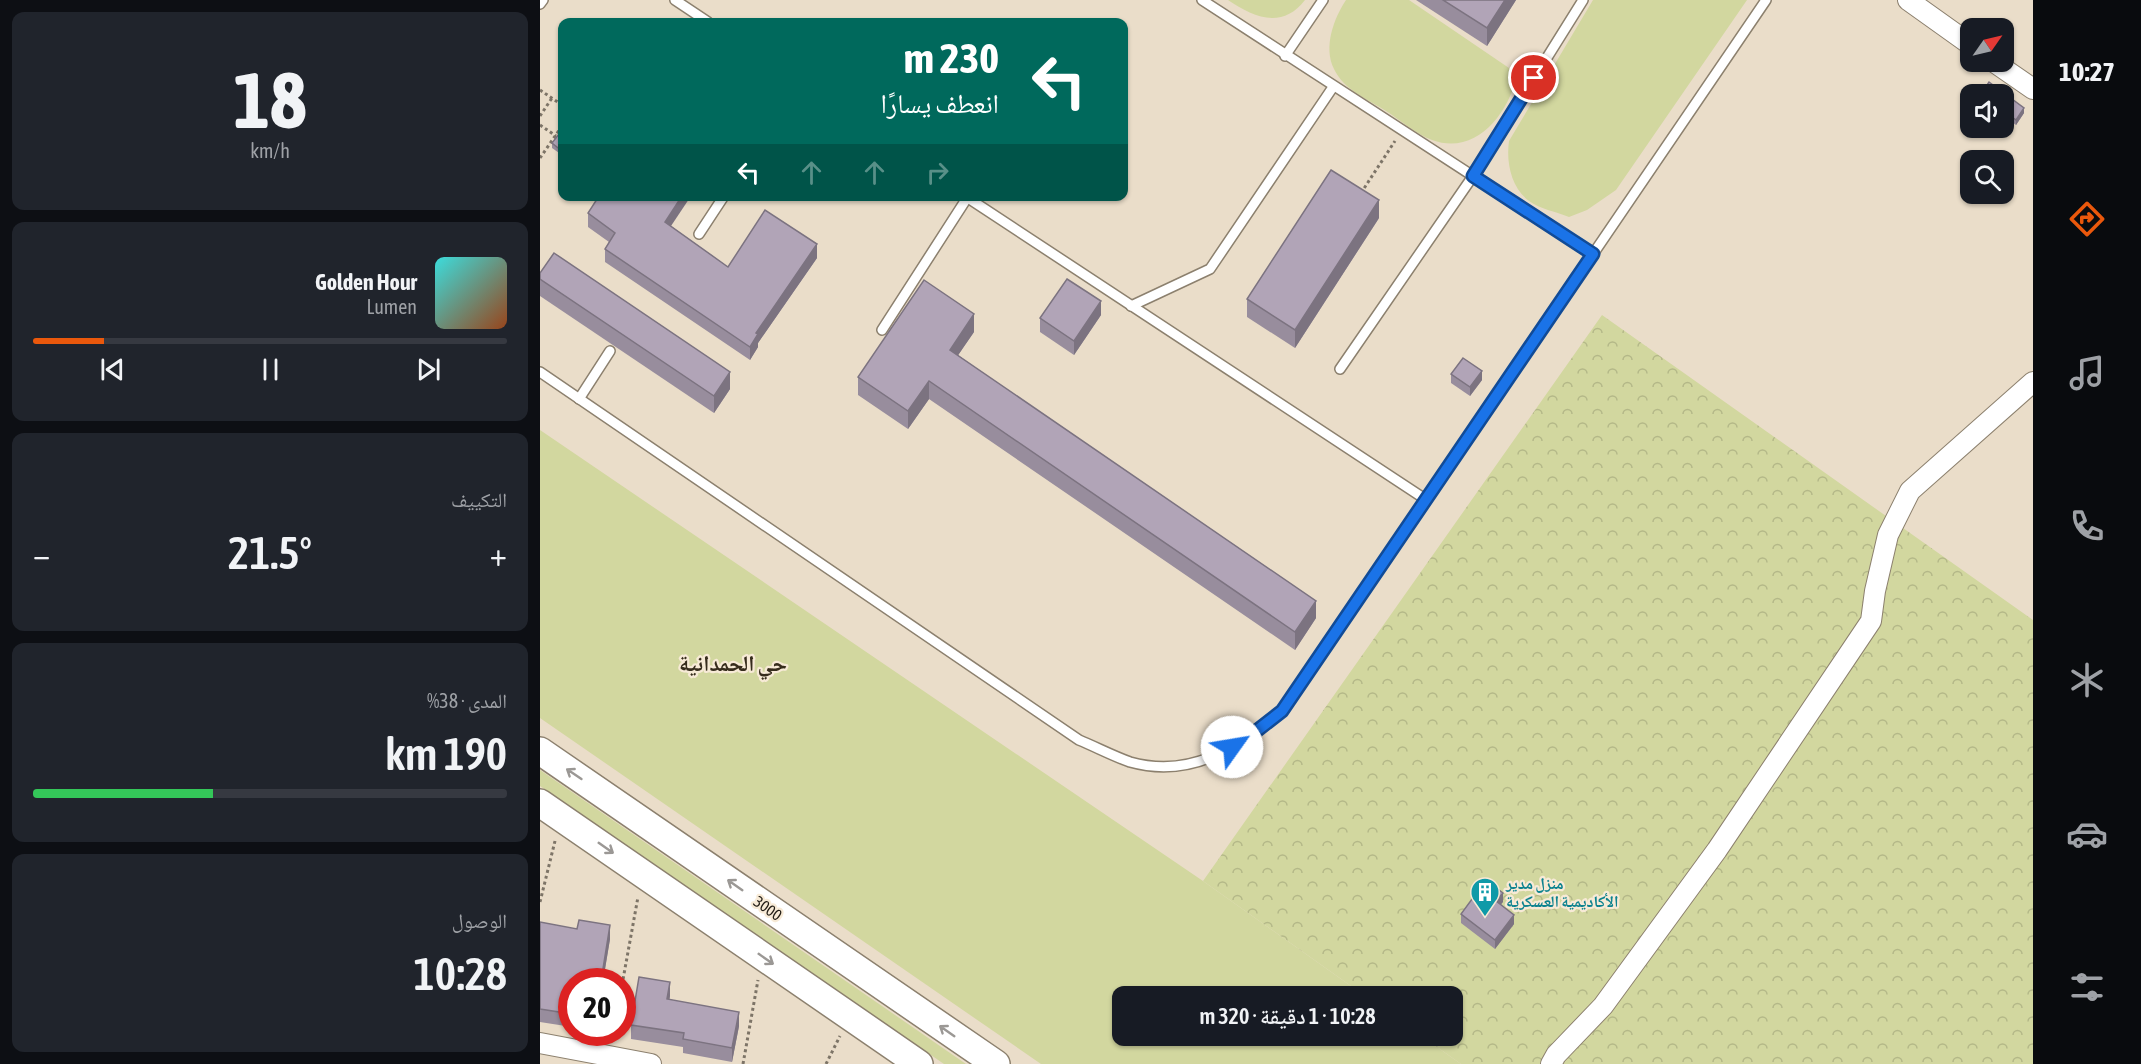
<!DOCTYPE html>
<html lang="ar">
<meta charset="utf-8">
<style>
:root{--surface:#171b24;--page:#20242c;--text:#f1f3f6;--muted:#9ea1a6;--line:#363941;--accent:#ea580c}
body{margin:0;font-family:"Asap Condensed","Noto Naskh Arabic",sans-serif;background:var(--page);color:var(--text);direction:rtl;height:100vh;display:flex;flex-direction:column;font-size:22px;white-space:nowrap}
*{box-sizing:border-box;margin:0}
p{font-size:20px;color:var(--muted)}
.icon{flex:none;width:33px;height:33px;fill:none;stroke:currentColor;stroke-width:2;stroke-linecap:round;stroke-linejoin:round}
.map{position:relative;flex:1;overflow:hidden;direction:ltr}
.side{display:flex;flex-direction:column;gap:12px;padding:12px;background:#0d0f14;width:540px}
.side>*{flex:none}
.guide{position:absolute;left:18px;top:18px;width:570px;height:183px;border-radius:12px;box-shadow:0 2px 4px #0004;direction:rtl;background:#00695c;color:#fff;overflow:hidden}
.needle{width:39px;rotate:56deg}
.buttons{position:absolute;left:1420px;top:18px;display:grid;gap:12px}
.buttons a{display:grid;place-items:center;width:54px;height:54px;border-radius:12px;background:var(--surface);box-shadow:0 2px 4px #0004;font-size:30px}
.speed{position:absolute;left:18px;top:968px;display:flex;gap:12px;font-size:30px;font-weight:700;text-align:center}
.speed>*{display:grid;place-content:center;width:78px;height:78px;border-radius:50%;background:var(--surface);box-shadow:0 2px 4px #0004;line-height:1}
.speed .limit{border:9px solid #d22;background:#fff;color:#111}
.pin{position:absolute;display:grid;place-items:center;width:51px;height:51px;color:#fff;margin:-26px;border:3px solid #fff;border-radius:50%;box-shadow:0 2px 6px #0007}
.me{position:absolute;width:66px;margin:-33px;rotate:58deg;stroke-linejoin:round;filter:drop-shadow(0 0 4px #0008)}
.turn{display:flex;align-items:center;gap:21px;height:126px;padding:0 30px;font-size:27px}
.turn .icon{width:78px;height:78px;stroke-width:2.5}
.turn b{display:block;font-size:42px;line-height:51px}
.lanes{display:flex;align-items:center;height:57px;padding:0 30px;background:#0003;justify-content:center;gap:30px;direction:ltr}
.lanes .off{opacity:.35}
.big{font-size:45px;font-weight:600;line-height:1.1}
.side .card{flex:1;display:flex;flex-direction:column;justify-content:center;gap:9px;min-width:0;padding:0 21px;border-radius:12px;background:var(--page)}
.side .dial{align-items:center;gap:0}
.dial b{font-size:78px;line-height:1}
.song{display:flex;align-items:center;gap:18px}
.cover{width:72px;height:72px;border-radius:9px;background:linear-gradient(135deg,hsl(180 70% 55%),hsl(20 70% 35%))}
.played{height:6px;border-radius:3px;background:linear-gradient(90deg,var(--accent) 15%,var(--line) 15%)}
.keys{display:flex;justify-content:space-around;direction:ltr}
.heat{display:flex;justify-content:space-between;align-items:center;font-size:33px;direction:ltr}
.charge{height:9px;border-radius:4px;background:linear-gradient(90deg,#34c759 38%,var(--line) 0)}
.trip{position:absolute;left:572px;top:986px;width:351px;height:60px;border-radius:12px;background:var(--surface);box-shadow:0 2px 4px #0004;font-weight:600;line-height:60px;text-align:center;direction:rtl}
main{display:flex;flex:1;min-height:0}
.dock{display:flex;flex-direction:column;width:108px;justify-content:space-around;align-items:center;background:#090b0e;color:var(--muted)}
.dock .icon{width:42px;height:42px}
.dock .current{color:var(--accent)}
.dock b{font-size:27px;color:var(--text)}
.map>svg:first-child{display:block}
.green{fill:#d2d79f}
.forest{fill:url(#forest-crowns)}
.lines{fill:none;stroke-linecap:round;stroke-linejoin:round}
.lane-casing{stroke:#8c806e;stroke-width:12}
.street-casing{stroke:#8c806e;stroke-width:22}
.secondary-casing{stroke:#8c806e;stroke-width:30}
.path{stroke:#7d7467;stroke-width:3;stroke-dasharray:3 3;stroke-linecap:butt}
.lane{stroke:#fff;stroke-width:9}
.street{stroke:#fff;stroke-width:20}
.secondary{stroke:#fff;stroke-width:27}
.wall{fill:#988d9d}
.shaded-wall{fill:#7c7380}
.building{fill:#b1a4b7;stroke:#7c7380;stroke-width:1.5}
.oneway{stroke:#9b9895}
.route-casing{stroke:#114b97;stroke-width:15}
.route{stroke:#1a73e8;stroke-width:10}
.labels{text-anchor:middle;stroke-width:4.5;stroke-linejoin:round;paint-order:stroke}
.culture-label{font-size:16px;font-weight:bold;fill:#0d838f;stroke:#f7ead6;text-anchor:start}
.street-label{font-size:16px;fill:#201b14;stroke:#f7ead6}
.district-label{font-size:22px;font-weight:bold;fill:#362c1c;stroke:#f7ead6}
</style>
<main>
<nav class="dock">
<b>10:27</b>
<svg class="icon current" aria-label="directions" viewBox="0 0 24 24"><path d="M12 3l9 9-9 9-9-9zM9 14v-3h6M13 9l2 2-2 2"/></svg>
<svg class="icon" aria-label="music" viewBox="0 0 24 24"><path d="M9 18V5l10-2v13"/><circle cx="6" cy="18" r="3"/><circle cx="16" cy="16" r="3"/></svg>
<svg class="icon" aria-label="phone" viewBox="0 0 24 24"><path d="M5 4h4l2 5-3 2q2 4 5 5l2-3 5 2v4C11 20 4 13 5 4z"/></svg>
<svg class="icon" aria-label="climate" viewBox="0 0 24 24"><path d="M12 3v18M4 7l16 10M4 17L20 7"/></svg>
<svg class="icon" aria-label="car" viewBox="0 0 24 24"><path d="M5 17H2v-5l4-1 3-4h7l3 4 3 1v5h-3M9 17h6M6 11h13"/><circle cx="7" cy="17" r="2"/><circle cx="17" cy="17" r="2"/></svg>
<svg class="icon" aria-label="filters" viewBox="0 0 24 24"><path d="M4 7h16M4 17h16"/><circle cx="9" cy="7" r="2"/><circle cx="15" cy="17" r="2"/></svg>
</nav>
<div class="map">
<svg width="1493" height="1064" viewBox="0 0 1493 1064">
<defs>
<pattern id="forest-crowns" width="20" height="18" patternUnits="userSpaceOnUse" patternTransform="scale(1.5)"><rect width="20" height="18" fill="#d2d79f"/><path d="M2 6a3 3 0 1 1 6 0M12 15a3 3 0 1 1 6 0" fill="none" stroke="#b4b888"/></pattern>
</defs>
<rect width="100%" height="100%" fill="#eaddc9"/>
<!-- green -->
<g class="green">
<path d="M688,0H765C742,30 713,17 688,0Z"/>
<path d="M806,0H869L969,68L976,79C967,115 935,156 892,140C876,134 860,120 846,111C827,99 804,90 794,69C783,47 794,18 806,0Z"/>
<path d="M1053,0H1207L1076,190L1047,210L1029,217C1017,212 1000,209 989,201C971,188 966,162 969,141Z"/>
<polygon points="0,430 663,881 825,996 582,996 582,1035 880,1035 921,1064 501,1064 0,718"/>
<polygon points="0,771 0,770 426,1064 404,1064 0,786"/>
</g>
<!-- forest -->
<polygon class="forest" points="1062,315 1493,620 1493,1064 921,1064 880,1035 912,1035 912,996 825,996 663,881"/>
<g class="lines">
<!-- lane casing -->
<g class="lane-casing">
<g id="lane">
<polyline points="135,0 168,22"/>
<polyline points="662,0 1053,254"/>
<polyline points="0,4 3,0"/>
<polyline points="745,56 783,0"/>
<polyline points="425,196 885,499"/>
<polyline points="159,234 184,196"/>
<polyline points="591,306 670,269 793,87"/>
<polyline points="342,330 427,198"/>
<polyline points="800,369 933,176 1043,0"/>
<path d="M0,372L539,740C556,747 573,756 590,762C651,779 697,748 742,711L1226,0"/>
<polyline points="39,399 70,351"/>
</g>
</g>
<!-- street casing -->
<g class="street-casing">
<g id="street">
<polyline points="1368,0 1431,45"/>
<polyline points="1454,62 1493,89"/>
<polyline points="0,1043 111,1064"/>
<polyline points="1011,1064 1016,1055 1063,1006 1177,850 1331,621 1335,591 1348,535 1370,491 1493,382"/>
</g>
</g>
<!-- secondary casing -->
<g class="secondary-casing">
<g id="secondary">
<polyline points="0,751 456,1064"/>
<polyline points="0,803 379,1064"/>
</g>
</g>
<!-- path -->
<g class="path">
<polyline points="0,90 22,105"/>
<polyline points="0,116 12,98"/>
<polyline points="0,125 16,136"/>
<polyline points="0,158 22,126"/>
<polyline points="821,193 855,141"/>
<polyline points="0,902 15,841"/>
<polyline points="82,985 98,897"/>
<polyline points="203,1064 218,980"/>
<polyline points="286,1064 300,1036"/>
</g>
<!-- lane -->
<use href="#lane" class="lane"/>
<!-- street -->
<use href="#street" class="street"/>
<!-- secondary -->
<use href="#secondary" class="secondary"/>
</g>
<!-- wall -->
<g class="wall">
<polygon points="876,0 976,0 947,46"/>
<polygon points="1464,94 1484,113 1476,125 1464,116"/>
<polygon points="22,130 22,155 12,148 12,143"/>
<polygon points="48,213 131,226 188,267 277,258 218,343 218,347 210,360 65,262 65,249 69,242 48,227"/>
<polygon points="839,218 755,348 707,317 707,299"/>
<polygon points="0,273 190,389 174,413 0,296"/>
<polygon points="561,315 534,355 500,332 500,318"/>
<polygon points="434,332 418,355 776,618 755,650 389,399 368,429 318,395 318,377"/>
<polygon points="911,374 942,380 930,396 911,383"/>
<polygon points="963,902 961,904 974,924 955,949 921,923 921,914"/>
<polygon points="0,922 70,939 63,981 32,981 32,1027 0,1022"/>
<polygon points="130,996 129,1000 199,1026 192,1062 143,1053 143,1047 91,1039 91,1025"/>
</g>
<!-- shaded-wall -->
<g class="shaded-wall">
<polygon points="965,0 976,0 947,46 947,28"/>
<polygon points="1484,108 1484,113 1476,125 1476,120"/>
<polygon points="142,196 151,196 125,235 125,222"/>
<polygon points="839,200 839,218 755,348 755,330"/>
<polygon points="277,244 277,258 218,343 218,347 210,360 210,347 216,333"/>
<polygon points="561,301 561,315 534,355 534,341"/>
<polygon points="434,314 434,332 410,367 410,350"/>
<polygon points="942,371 942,380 930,396 930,387"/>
<polygon points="190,372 190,389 174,413 174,396"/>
<polygon points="389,381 389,399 368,429 368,411"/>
<polygon points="776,601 776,618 755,650 755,632"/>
<polygon points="963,893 963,902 956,910 956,901"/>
<polygon points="974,915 974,924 955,949 955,940"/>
<polygon points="70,925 70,939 63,981 61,981"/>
<polygon points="130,982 130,996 127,1013 127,999"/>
<polygon points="199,1012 199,1026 192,1062 192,1048"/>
</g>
<!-- building -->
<g class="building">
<polygon points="903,0 965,0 947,28"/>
<polygon points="1449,82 1484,108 1476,120 1464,111 1464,94 1441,94"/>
<polygon points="22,130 22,151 12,143"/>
<polygon points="791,170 839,200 755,330 707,299"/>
<polygon points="59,196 142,196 125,222 188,267 225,210 277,244 216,333 218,334 210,347 65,249 75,233 48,213"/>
<polygon points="14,253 190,372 174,396 0,279 0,273"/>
<polygon points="527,279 561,301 534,341 500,318"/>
<polygon points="384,280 434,314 410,350 776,601 755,632 389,381 368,411 318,377"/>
<polygon points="923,358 942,371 930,387 911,374"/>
<polygon points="946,880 963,893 956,901 974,915 955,940 921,914"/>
<polygon points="39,920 70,925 61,981 32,981 32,1014 0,1009 0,922 37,929"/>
<polygon points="99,977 130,982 127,999 199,1012 192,1048 143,1039 144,1033 91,1025"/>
</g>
<!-- one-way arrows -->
<defs><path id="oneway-shaft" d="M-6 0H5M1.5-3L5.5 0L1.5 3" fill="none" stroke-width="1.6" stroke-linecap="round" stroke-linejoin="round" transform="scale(1.5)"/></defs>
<g class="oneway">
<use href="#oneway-shaft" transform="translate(34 774) rotate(-146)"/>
<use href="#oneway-shaft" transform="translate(66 848) rotate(35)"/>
<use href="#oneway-shaft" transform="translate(195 885) rotate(-145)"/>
<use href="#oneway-shaft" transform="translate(226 959) rotate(35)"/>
<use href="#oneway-shaft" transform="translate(407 1031) rotate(-145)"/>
</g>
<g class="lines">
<!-- route casing -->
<g class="route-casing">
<polyline id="route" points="692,747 710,736 742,711 1053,254 933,176 994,78"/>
</g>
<!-- route -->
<use href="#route" class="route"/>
</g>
<!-- icons -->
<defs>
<g id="building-pin" transform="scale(1.5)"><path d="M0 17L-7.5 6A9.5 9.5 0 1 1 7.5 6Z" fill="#0f9aa8" stroke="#f7ead6"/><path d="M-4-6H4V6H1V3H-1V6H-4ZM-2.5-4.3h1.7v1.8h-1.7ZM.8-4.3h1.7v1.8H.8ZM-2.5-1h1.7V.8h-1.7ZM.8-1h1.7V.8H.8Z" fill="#fff"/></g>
</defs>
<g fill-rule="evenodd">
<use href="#building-pin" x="945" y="892"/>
</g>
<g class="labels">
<!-- culture labels -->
<g class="culture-label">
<text x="966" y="889">منزل مدير<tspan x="966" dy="18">الأكاديمية العسكرية</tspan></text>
</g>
<!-- street labels -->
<g class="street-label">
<text transform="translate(228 908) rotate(35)" y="6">3000</text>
</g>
<!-- district labels -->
<g class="district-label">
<text x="193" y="671">حي الحمدانية</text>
</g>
</g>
</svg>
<div class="buttons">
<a><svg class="needle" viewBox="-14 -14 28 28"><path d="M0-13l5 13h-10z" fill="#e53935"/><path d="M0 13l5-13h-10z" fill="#9ea1a6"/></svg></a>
<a><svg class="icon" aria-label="sound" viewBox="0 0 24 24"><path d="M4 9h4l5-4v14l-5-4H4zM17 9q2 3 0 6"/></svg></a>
<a><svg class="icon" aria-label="search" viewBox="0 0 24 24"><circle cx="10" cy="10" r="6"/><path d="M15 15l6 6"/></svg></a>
</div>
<div class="speed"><div class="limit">20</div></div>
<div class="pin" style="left:994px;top:78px;background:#d93025"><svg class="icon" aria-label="arrive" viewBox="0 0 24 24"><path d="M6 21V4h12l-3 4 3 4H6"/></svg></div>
<svg class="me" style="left:692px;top:747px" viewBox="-20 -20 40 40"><circle r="19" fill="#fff"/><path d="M0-13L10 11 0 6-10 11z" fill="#1a73e8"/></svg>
<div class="trip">10:28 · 1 دقيقة · 320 m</div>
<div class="guide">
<div class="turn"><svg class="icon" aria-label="left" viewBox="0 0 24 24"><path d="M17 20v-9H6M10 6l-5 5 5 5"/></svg><div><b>230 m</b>انعطف يسارًا</div></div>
<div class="lanes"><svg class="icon" aria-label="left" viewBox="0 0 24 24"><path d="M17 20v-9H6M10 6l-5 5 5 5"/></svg><svg class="icon off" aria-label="ahead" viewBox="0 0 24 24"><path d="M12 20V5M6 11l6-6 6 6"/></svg><svg class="icon off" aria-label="ahead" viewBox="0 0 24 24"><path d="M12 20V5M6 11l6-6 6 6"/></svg><svg class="icon off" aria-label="right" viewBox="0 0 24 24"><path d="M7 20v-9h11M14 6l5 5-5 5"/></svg></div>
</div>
</div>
<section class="side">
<div class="card dial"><b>18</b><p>km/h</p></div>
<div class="card">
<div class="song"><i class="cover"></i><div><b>Golden Hour</b><p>Lumen</p></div></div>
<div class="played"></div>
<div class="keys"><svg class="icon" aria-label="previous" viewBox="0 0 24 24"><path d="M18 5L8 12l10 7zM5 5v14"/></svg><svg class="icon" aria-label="pause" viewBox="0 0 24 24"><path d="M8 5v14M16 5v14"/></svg><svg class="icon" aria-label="next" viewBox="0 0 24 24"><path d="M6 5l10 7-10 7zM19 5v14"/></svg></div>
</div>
<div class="card"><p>التكييف</p>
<div class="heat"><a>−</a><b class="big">21.5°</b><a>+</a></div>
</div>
<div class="card"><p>المدى · 38%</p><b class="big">190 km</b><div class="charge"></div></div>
<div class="card"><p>الوصول</p><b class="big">10:28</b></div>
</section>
</main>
